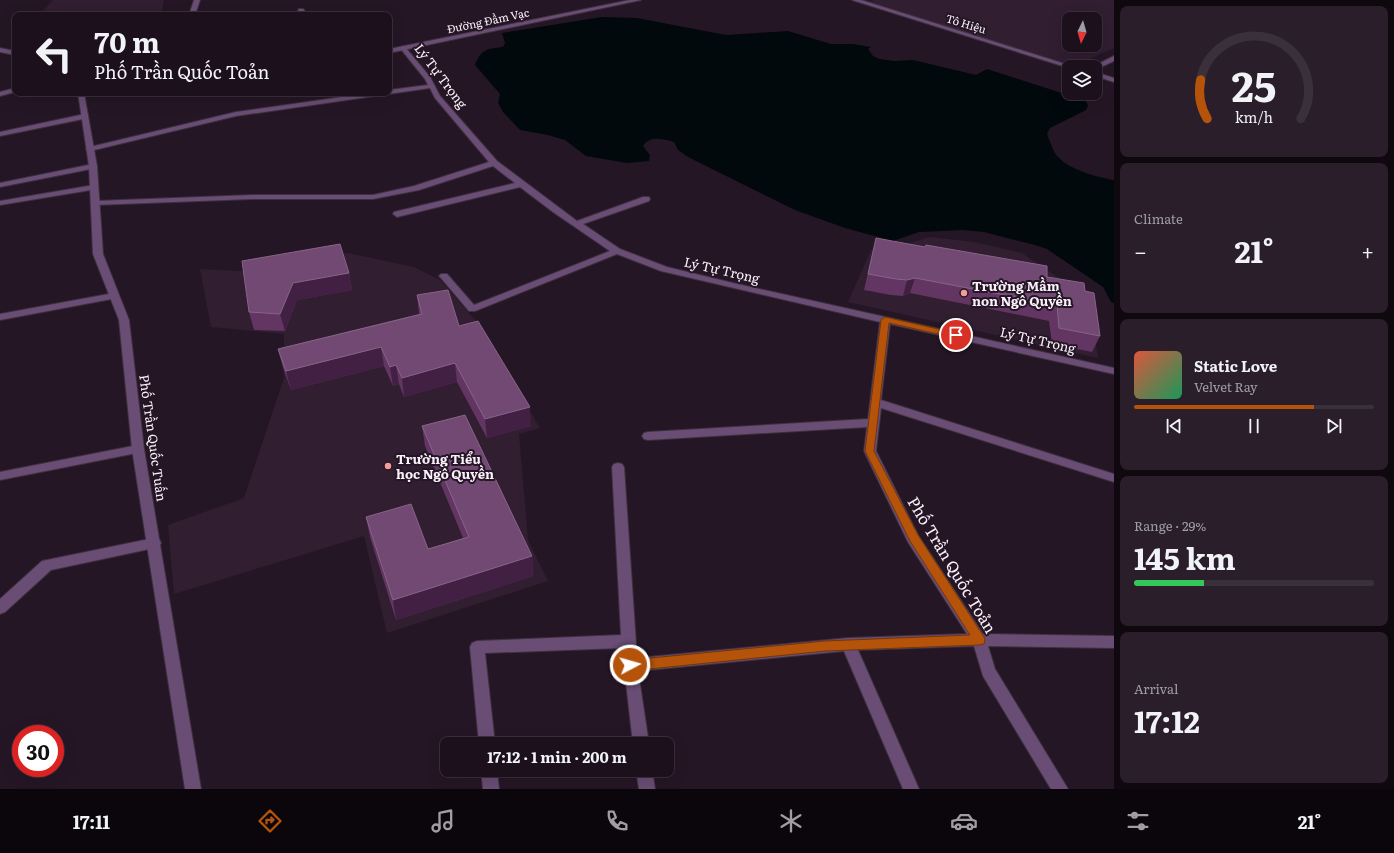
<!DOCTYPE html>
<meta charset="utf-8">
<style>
:root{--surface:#1c101c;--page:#291e29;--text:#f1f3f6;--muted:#a09da3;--line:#3a303b;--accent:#b45309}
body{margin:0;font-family:Literata,serif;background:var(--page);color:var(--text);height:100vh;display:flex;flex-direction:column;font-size:15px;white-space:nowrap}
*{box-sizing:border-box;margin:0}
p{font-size:13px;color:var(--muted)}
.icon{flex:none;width:22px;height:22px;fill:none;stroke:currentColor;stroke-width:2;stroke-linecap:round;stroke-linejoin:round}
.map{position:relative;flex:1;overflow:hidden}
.side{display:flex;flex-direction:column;gap:6px;padding:6px;background:#0f090f;width:280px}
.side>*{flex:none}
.guide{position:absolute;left:12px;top:12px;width:380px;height:84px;border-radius:8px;box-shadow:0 4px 16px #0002,0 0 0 1px var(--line);background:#1c101c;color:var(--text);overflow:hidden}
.needle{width:26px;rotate:185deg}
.buttons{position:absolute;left:1062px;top:12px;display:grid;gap:8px}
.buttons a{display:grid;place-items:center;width:40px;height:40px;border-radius:8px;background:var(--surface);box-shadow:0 4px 16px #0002,0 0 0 1px var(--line);font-size:20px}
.speed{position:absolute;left:12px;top:725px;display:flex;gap:8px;font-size:20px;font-weight:700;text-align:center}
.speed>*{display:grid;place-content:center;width:52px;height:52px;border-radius:50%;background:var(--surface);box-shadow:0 4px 16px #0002,0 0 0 1px var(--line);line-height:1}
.speed .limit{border:6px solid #d22;background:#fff;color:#111}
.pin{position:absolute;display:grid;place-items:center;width:34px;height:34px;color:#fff;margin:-17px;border:2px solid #fff;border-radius:50%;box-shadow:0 1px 4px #0007}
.me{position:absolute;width:44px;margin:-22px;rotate:84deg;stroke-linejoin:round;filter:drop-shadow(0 0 3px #0008)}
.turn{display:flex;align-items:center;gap:14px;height:84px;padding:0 16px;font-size:18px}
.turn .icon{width:52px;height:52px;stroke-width:2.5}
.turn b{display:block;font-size:28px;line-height:34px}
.big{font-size:30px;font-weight:700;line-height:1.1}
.side .tile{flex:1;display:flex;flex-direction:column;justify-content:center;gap:6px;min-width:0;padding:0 14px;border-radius:8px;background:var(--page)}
.side .dial{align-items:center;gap:0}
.dial svg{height:104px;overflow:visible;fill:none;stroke:var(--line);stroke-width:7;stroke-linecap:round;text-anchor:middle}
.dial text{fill:var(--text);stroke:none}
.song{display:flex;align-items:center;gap:12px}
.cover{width:48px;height:48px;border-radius:6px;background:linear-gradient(135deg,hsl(10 70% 55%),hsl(150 70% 35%))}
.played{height:4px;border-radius:2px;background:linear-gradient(90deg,var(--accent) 75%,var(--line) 75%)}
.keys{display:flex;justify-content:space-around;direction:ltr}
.heat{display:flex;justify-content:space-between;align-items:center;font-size:22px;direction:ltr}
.charge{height:6px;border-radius:3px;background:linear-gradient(90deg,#34c759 29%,var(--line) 0)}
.trip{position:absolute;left:440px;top:737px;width:234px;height:40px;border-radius:8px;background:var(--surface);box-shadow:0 4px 16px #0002,0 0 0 1px var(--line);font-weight:700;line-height:40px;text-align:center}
.tabs{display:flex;height:64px;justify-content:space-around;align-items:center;background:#0b060b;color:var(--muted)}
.tabs .icon{width:28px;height:28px}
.tabs .selected{color:var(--accent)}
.tabs b{font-size:18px;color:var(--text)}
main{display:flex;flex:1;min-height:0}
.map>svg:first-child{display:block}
.built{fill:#311e31;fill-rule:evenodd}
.water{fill:#01090c}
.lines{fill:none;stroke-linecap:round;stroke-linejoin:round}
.minor-casing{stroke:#3f303f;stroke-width:2}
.tertiary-casing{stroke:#3f303f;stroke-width:2}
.minor{fill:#694d75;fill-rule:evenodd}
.tertiary{fill:#694d75;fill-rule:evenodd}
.wall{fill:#623562}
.shaded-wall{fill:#422043}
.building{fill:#724973;stroke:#886488}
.route{fill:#b45309;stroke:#753606}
.poi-dot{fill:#f59b98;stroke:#251625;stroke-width:1.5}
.labels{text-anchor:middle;stroke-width:4;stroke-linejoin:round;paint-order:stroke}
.far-street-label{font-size:11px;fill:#fbf1fb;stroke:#251625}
.street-label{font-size:13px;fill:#fbf1fb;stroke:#251625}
.poi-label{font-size:13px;font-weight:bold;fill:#fbf1fb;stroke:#251625;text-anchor:start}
.near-street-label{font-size:16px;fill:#fbf1fb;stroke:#251625}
</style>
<main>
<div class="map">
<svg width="1114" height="789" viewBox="0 0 1114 789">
<rect width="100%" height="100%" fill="#251625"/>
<!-- built -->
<g class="built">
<polygon points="53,0 164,0 161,15 39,15"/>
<path d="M874,0H1114V48L1074,66L868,2ZM1069,19H1095V45H1069Z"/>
<polygon points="929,237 974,242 1022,253 1068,284 1090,307 1098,358 848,302 871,250 904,245"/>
<polygon points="348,253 414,267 440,280 475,320 540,428 519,434 528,540 548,581 387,633 364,536 174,594 168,525 244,498 284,378 284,334 211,327 200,269 259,272"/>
</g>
<!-- water -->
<path class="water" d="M602,17L637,18L726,35L788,31L831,44H853L871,47L868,49L873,56L880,59L894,61L913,60L976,75L987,69L1086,101L1088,106L1086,110L1050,128L1047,134C1050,141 1053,151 1057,156C1070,170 1096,177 1114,180V303L1111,302L1103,287L1047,249L1035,245L984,232L962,230L919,232L893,241L845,228L795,210L688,157L678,150L674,142C663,139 650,135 643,146L650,155L649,161L627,163L586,156L565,140L548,135L520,130L503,112L498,103L500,94L475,65C481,49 487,49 503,47L505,43L502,33Z"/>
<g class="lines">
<!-- minor casing -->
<g class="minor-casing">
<g id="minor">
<polygon points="194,0 200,0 195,15 189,15"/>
<polygon points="852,0 861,0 1075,67 1069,68"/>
<polygon points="299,9 303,9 308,15 302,15 298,10"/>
<polygon points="403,46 405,47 430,77 440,96 497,161 577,221 643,197 649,197 650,199 649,201 583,224 620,249 667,267 733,283 1114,368 1114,374 890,324 881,400 1114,474 1114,482 881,408 876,451 918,535 983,634 1114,636 1114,648 988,646 995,669 1068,789 1051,789 983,676 974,646 858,650 919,789 903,789 844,651 638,671 649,744 633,744 622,648 485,653 495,744 479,744 470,647 472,643 477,641 621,635 612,467 614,464 618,463 622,464 624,467 637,658 848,638 967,634 908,542 864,451 867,427 648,440 644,439 642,436 644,433 648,432 868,419 880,322 661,271 617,254 475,311 469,311 441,278 439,276 441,274 447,274 474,305 610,251 553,212 520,187 397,217 393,214 394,212 515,183 493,166 419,190 373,199 252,199 95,205 91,203 95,201 252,195 373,195 414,186 489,162 435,98 430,88 236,116 90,151 86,149 90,147 236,112 370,93 389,93 389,90 428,85 425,79 400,48"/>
<polygon points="1114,56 1114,61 1097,69 1095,70 1095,67 1092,67"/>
<polygon points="1095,72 1114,78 1114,82 1095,76"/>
<polygon points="15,88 15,92 0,96 0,92"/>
<polygon points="85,114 88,114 88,118 0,136 0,132"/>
<polygon points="93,164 96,164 96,168 0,187 0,183"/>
<polygon points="94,185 98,187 97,189 0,205 0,201"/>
<polygon points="114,293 119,296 117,298 0,320 0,314"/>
<polygon points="138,445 142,446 144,449 142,452 0,480 0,472"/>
<polygon points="154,538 159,539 161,543 159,547 51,570 5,612 0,614 0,599 42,561"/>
<polygon points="481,770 497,770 499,789 483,789"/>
<polygon points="636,770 652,770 655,789 639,789"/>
</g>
</g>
<!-- tertiary casing -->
<g class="tertiary-casing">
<g id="tertiary">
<polygon points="630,0 641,0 389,53 389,49"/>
<polygon points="0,48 15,51 15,55 0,52"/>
<polygon points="78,93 84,93 97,166 103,254 129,320 144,449 201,789 185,789 132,449 119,320 93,254 89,166"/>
</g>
</g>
<!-- minor -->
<use href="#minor" class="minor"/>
<!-- tertiary -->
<use href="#tertiary" class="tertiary"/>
</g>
<!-- wall -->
<g class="wall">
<polygon points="876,238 1047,277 1085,291 1100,336 1092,352 1052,344 1049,321 910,293 903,296 891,295 864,290"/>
<polygon points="349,273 352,290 297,300 285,331 254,330 249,312"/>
<polygon points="417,295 459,326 531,426 487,438 457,382 404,397 399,384 393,386 384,366 291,390 283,368 278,349 419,314"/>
<polygon points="422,426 532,556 533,576 396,620 370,537 366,517 428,549 463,538 425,446"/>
</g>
<!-- shaded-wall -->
<g class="shaded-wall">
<polygon points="349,273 352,290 297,300 285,331 280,314 293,283"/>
<polygon points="915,278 910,293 903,296 907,280"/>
<polygon points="381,347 384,366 291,390 286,371"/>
<polygon points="455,363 457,382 404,397 402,378"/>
<polygon points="396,365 399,384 393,386 390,367"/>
<polygon points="530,407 531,426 487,438 485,419"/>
<polygon points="532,556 533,576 396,620 393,600"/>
</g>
<!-- building -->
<g class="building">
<polygon points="876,238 925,247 926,245 1047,266 1047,277 1084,283 1085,291 1094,293 1100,336 1059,328 1057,305 915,278 907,280 896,279 868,274"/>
<polygon points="340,244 349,273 293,283 280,314 249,312 242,261"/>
<polygon points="448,290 459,326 478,321 530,407 485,419 455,363 402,378 396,365 390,367 381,347 286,371 278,349 422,314 417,295"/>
<polygon points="465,415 532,556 393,600 366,517 411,504 428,549 469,537 422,426"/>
</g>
<!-- route -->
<polygon class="route" points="885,317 956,333 960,335 956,338 889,323 874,451 918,535 984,637 985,640 984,644 979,645 825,651 630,671 626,669 624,665 626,661 630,660 825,641 970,635 910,541 865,451 881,320"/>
<!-- markers -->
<g class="poi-dot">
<circle cx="964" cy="293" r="4"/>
<circle cx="388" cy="466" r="4"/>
</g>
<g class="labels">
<!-- far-street labels -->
<g class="far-street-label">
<text transform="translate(488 21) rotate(-12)" y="4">Đường Đầm Vạc</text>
<text transform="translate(966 24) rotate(17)" y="4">Tô Hiệu</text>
</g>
<!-- street labels -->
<g class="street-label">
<text transform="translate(441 76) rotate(53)" y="5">Lý Tự Trọng</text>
<text transform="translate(722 270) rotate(13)" y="5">Lý Tự Trọng</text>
<text transform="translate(1038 340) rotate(13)" y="5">Lý Tự Trọng</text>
<text transform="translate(153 438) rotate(82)" y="5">Phố Trần Quốc Tuấn</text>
</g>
<!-- poi labels -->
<g class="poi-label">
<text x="972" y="291">Trường Mầm<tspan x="972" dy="15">non Ngô Quyền</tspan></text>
<text x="396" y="464">Trường Tiểu<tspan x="396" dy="15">học Ngô Quyền</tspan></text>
</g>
<!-- near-street labels -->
<g class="near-street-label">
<text transform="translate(952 565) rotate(59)" y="6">Phố Trần Quốc Toản</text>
</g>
</g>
</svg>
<div class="buttons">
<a><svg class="needle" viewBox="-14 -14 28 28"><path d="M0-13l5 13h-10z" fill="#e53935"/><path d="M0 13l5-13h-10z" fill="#a09da3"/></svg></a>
<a><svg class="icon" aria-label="layers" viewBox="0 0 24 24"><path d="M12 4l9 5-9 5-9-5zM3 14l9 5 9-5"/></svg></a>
</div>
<div class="speed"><div class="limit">30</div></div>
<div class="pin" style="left:956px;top:335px;background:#d93025"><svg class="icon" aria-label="arrive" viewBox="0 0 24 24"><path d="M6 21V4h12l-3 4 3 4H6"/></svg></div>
<svg class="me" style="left:630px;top:665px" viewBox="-20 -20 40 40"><circle r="17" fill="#b45309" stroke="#fff" stroke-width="3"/><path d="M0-11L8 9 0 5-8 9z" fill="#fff"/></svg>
<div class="trip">17:12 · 1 min · 200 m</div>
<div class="guide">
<div class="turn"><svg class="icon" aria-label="left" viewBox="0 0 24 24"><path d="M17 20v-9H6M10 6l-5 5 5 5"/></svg><div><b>70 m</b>Phố Trần Quốc Toản</div></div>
</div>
</div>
<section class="side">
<div class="tile dial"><svg viewBox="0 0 100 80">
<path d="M14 69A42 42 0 1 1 86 69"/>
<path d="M14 69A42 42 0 0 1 9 39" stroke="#b45309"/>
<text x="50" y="56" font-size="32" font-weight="700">25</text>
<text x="50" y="72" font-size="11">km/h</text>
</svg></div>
<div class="tile"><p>Climate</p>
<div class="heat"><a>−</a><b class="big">21°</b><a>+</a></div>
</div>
<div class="tile">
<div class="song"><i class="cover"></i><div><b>Static Love</b><p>Velvet Ray</p></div></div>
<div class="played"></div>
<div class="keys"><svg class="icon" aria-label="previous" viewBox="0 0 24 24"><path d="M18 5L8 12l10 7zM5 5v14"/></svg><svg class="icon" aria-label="pause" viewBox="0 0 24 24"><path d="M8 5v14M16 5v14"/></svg><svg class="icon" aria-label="next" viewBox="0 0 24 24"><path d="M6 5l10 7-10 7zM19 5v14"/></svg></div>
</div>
<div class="tile"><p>Range · 29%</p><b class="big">145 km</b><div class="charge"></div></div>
<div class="tile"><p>Arrival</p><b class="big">17:12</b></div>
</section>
</main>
<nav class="tabs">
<b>17:11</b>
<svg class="icon selected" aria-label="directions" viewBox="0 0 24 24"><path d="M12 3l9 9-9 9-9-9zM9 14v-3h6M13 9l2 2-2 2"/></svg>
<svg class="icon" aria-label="music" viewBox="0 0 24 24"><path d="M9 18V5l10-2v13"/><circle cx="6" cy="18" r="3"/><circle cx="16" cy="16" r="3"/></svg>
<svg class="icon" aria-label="phone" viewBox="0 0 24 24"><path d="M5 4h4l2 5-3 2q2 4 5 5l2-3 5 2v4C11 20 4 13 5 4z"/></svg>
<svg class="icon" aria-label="climate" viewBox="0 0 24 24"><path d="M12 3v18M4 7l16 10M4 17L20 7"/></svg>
<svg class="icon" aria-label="car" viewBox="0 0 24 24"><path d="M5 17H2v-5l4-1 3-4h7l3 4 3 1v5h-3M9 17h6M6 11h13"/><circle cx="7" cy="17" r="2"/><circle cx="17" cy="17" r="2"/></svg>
<svg class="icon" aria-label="filters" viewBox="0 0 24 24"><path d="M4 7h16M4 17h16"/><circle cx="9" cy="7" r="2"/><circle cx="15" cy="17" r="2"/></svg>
<b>21°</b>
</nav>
